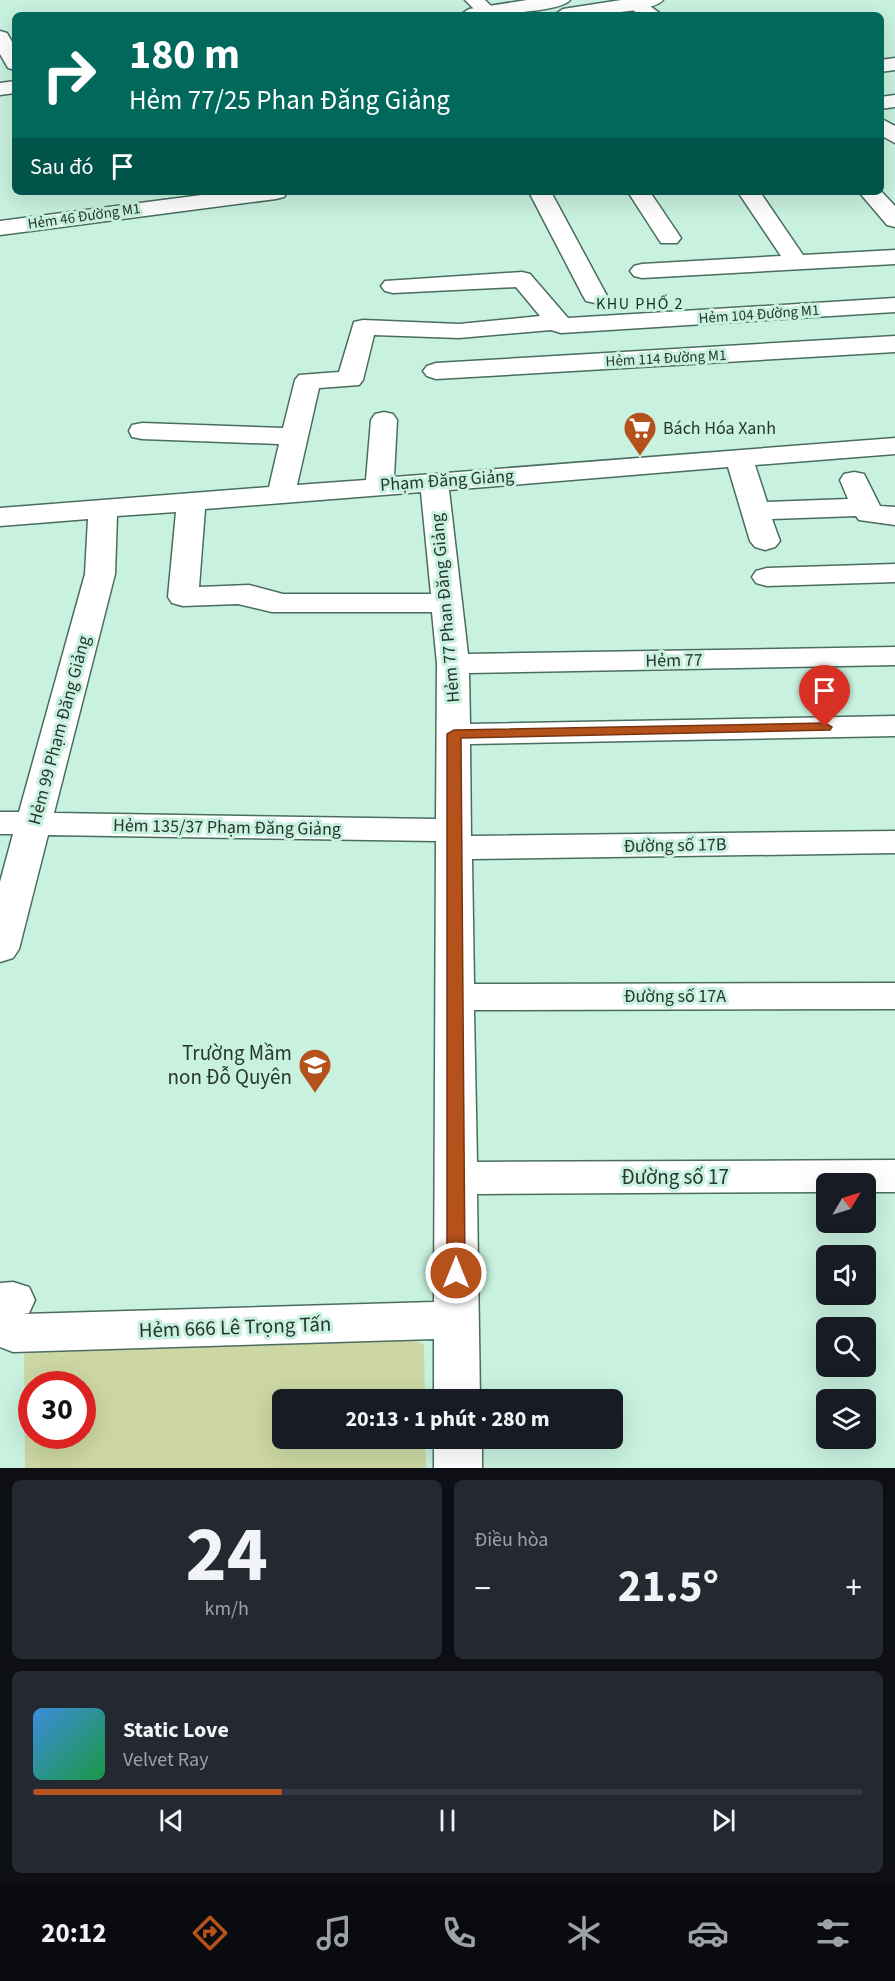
<!DOCTYPE html>
<html lang="vi">
<meta charset="utf-8">
<style>
:root{--surface:#171b24;--page:#242831;--text:#f1f3f6;--muted:#9ea1a6;--line:#363941;--accent:#b5511a}
body{margin:0;font-family:"Source Sans 3",sans-serif;background:var(--page);color:var(--text);height:100vh;display:flex;flex-direction:column;font-size:22px;white-space:nowrap}
*{box-sizing:border-box;margin:0}
p{font-size:20px;color:var(--muted)}
.icon{flex:none;width:33px;height:33px;fill:none;stroke:currentColor;stroke-width:2;stroke-linecap:round;stroke-linejoin:round}
.map{position:relative;height:1468px;overflow:hidden}
.side{display:flex;flex-direction:column;gap:12px;padding:12px;background:#0d0f14;flex:1}
.side>*{flex:none}
.banner{position:absolute;left:12px;top:12px;width:872px;height:183px;border-radius:9px;box-shadow:0 6px 24px #0002;background:#00695c;color:#fff;overflow:hidden}
.needle{width:39px;rotate:52deg}
.buttons{position:absolute;left:816px;top:1173px;display:grid;gap:12px}
.buttons a{display:grid;place-items:center;width:60px;height:60px;border-radius:9px;background:var(--surface);box-shadow:0 6px 24px #0002;font-size:30px}
.speed{position:absolute;left:18px;top:1371px;display:flex;gap:12px;font-size:30px;font-weight:700;text-align:center}
.speed>*{display:grid;place-content:center;width:78px;height:78px;border-radius:50%;background:var(--surface);box-shadow:0 6px 24px #0002;line-height:1}
.speed .limit{border:9px solid #d22;background:#fff;color:#111}
.pin{position:absolute;display:grid;place-items:center;width:51px;height:51px;color:#fff;margin:-62px -26px;border-radius:50% 50% 50% 0;rotate:-45deg;box-shadow:0 0 6px #0007}
.pin .icon{rotate:45deg}
.me{position:absolute;width:66px;margin:-33px;rotate:0deg;stroke-linejoin:round;filter:drop-shadow(0 0 4px #0008)}
.turn{display:flex;align-items:center;gap:21px;height:126px;padding:0 18px;font-size:27px}
.turn .icon{width:78px;height:78px;stroke-width:2.5}
.turn b{display:block;font-size:42px;line-height:51px}
.then{display:flex;align-items:center;height:57px;padding:0 18px;background:#0003;gap:12px;font-size:22px}
.big{font-size:45px;font-weight:700;line-height:1.1}
.side .card{flex:1;display:flex;flex-direction:column;justify-content:center;gap:9px;min-width:0;padding:0 21px;border-radius:9px;background:var(--page)}
.side .dial{align-items:center;gap:0}
.dial b{font-size:78px;line-height:1}
.song{display:flex;align-items:center;gap:18px}
.cover{width:72px;height:72px;border-radius:9px;background:linear-gradient(135deg,hsl(210 70% 55%),hsl(140 70% 35%))}
.played{height:6px;border-radius:3px;background:linear-gradient(90deg,var(--accent) 30%,var(--line) 30%)}
.keys{display:flex;justify-content:space-around;direction:ltr}
.heat{display:flex;justify-content:space-between;align-items:center;font-size:33px;direction:ltr}
.side .tiles{flex:1;display:grid;gap:12px;grid-template-columns:1fr 1fr}
.card:last-child{grid-column:span 2}
.trip{position:absolute;left:272px;top:1389px;width:351px;height:60px;border-radius:9px;background:var(--surface);box-shadow:0 6px 24px #0002;font-weight:700;line-height:60px;text-align:center}
.dock{display:flex;height:96px;justify-content:space-around;align-items:center;background:#090b0e;color:var(--muted)}
.dock .icon{width:42px;height:42px}
.dock .on{color:var(--accent)}
.dock b{font-size:27px;color:var(--text)}
.map>svg:first-child{display:block}
.green{fill:#ccd7a4;fill-rule:evenodd}
.lines{fill:none;stroke-linecap:round;stroke-linejoin:round}
.minor-casing{stroke:#496d5e;stroke-width:3}
.highway-casing{stroke:#496d5e;stroke-width:3}
.minor{fill:#fff;fill-rule:evenodd}
.highway{fill:#fff;fill-rule:evenodd}
.route{fill:#b5511a;stroke:#763511;stroke-width:1.5}
.labels{text-anchor:middle;stroke-width:6;stroke-linejoin:round;paint-order:stroke}
.far-street-label{font-size:15px;fill:#273630;stroke:#c8f1df}
.far-neighbourhood-label{font-size:16px;letter-spacing:1.5px;fill:#0d3225;stroke:#c8f1df}
.poi-label{font-size:18px;fill:#273630;stroke:#c8f1df;text-anchor:start}
.street-label{font-size:18px;fill:#273630;stroke:#c8f1df}
.near-poi-label{font-size:21px;fill:#273630;stroke:#c8f1df;text-anchor:end}
.near-street-label{font-size:21px;fill:#273630;stroke:#c8f1df}
</style>
<div class="map">
<svg width="895" height="1468" viewBox="0 0 895 1468">
<rect width="100%" height="100%" fill="#c8f1df"/>
<!-- green -->
<path class="green" d="M405,1335L424,1345L425,1399L282,1400V1438L425,1439L426,1468H25L24,1346ZM32,1384H82V1436H32Z"/>
<g class="lines">
<!-- minor casing -->
<g class="minor-casing">
<g id="minor">
<polygon points="465,0 485,0 493,8 491,12 477,12"/>
<path d="M627,0H642L662,15C647,15 635,16 625,3Z"/>
<polygon points="0,31 7,33 15,47 15,70 8,68 0,54"/>
<polygon points="895,58 895,70 880,72 880,60"/>
<polygon points="895,95 895,107 880,109 880,97"/>
<polygon points="880,118 895,126 895,143 880,135"/>
<polygon points="880,190 895,206 895,227 887,225 859,192"/>
<polygon points="225,192 287,192 284,197 276,199 0,235 0,221"/>
<polygon points="529,192 551,192 607,296 604,301 595,303 586,301 583,296"/>
<polygon points="628,192 650,192 681,238 677,243 661,243"/>
<polygon points="738,192 760,192 803,255 895,250 895,264 642,278 634,276 630,271 634,266 642,264 781,256"/>
<path d="M522,272L530,274L568,318L895,298V312L561,333L551,330L459,338L374,335L363,380L359,385L319,388L297,485L366,480L371,420L375,414L384,412L393,414L397,420L394,477L895,438V454L755,465L767,502L848,499L840,480L844,474L854,472L864,474L880,506L895,507V525L859,520L856,516L772,519L780,541L775,547L765,550L755,547L750,541L728,467L449,490L468,654L895,647V665L469,673L470,724L895,716V736L470,744L471,836L895,831V853L472,859L474,984L895,983V1009L474,1010L477,1162L895,1160V1192H866V1184H826V1192L477,1194L480,1400H434V1339L13,1352L0,1347V1283L13,1282L29,1287L35,1300L29,1313L24,1314L434,1302L436,841L48,835L19,949L13,958L0,962V882L13,834H0V812H19L85,574L88,519L0,526V508L269,487L279,444L142,439L132,437L129,431L132,425L142,423L283,428L295,380L299,375L339,372L354,322L363,320L459,324L540,316L516,287L393,293L385,291L381,286L385,281ZM421,492L431,594H283L249,585L199,587L205,509ZM176,512L168,597L172,603L183,606L238,604L272,612H432L437,664L436,819L54,813L115,574L117,516Z"/>
<polygon points="895,336 895,352 436,379 427,376 423,371 427,366 436,363"/>
<polygon points="895,564 895,582 767,586 756,583 752,577 756,571 767,568"/>
<rect x="434" y="1438" width="48" height="30"/>
</g>
</g>
<!-- highway casing -->
<g class="highway-casing">
<g id="highway">
<path d="M527,0H570C561,13 478,15 460,15L469,9Z"/>
<path d="M621,0H663C653,14 573,15 554,15L563,9Z"/>
<polygon points="15,81 15,93 0,95 0,83"/>
</g>
</g>
<!-- minor -->
<use href="#minor" class="minor"/>
<!-- highway -->
<use href="#highway" class="highway"/>
</g>
<!-- route -->
<polygon class="route" points="825,723 832,727 830,730 461,738 465,1273 463,1278 456,1280 450,1278 447,1273 447,734 454,730"/>
<!-- icons -->
<defs>
<g id="supermarket-pin" transform="scale(1.725)"><path d="M0 17L-7.5 6A9.5 9.5 0 1 1 7.5 6Z" fill="#b5511a" stroke="#c8f1df"/><path d="M-6-5.5h2.5l.6 2H6L4.5 2H-2.5L-4.4-4H-6ZM-1.5 3.2a1.3 1.3 0 1 0 .1 0ZM3 3.2a1.3 1.3 0 1 0 .1 0Z" fill="#fff"/></g>
<g id="school-pin" transform="scale(1.725)"><path d="M0 17L-7.5 6A9.5 9.5 0 1 1 7.5 6Z" fill="#b5511a" stroke="#c8f1df"/><path d="M0-5L7-2L0 1L-7-2ZM-4 1L0 2.5L4 1V4Q0 6-4 4Z" fill="#fff"/></g>
</defs>
<g fill-rule="evenodd">
<use href="#supermarket-pin" x="640" y="428"/>
<use href="#school-pin" x="315" y="1065"/>
</g>
<g class="labels">
<!-- far-street labels -->
<g class="far-street-label">
<text transform="translate(84 216) rotate(-8)" y="5">Hẻm 46 Đường M1</text>
<text transform="translate(759 314) rotate(-4)" y="5">Hẻm 104 Đường M1</text>
<text transform="translate(666 358) rotate(-3)" y="5">Hẻm 114 Đường M1</text>
</g>
<!-- far-neighbourhood labels -->
<g class="far-neighbourhood-label">
<text x="640" y="309">KHU PHỐ 2</text>
</g>
<!-- poi labels -->
<g class="poi-label">
<text x="663" y="434">Bách Hóa Xanh</text>
</g>
<!-- street labels -->
<g class="street-label">
<text transform="translate(447 480) rotate(-4)" y="6">Phạm Đăng Giảng</text>
<text transform="translate(445 608) rotate(-95)" y="6">Hẻm 77 Phan Đăng Giảng</text>
<text transform="translate(674 660) rotate(-1)" y="6">Hẻm 77</text>
<text transform="translate(59 730) rotate(-75)" y="6">Hẻm 99 Phạm Đăng Giảng</text>
<text transform="translate(227 827) rotate(1)" y="6">Hẻm 135/37 Phạm Đăng Giảng</text>
<text transform="translate(675 845) rotate(-1)" y="6">Đường số 17B</text>
<text x="675" y="1002">Đường số 17A</text>
</g>
<!-- near-poi labels -->
<g class="near-poi-label">
<text x="292" y="1060">Trường Mầm<tspan x="292" dy="24">non Đỗ Quyên</tspan></text>
</g>
<!-- near-street labels -->
<g class="near-street-label">
<text x="675" y="1184">Đường số 17</text>
<text transform="translate(235 1327) rotate(-2)" y="7">Hẻm 666 Lê Trọng Tấn</text>
</g>
</g>
</svg>
<div class="buttons">
<a><svg class="needle" viewBox="-14 -14 28 28"><path d="M0-13l5 13h-10z" fill="#e53935"/><path d="M0 13l5-13h-10z" fill="#9ea1a6"/></svg></a>
<a><svg class="icon" aria-label="sound" viewBox="0 0 24 24"><path d="M4 9h4l5-4v14l-5-4H4zM17 9q2 3 0 6"/></svg></a>
<a><svg class="icon" aria-label="search" viewBox="0 0 24 24"><circle cx="10" cy="10" r="6"/><path d="M15 15l6 6"/></svg></a>
<a><svg class="icon" aria-label="layers" viewBox="0 0 24 24"><path d="M12 4l9 5-9 5-9-5zM3 14l9 5 9-5"/></svg></a>
</div>
<div class="speed"><div class="limit">30</div></div>
<div class="pin" style="left:825px;top:727px;background:#d93025"><svg class="icon" aria-label="arrive" viewBox="0 0 24 24"><path d="M6 21V4h12l-3 4 3 4H6"/></svg></div>
<svg class="me" style="left:456px;top:1273px" viewBox="-20 -20 40 40"><circle r="17" fill="#b5511a" stroke="#fff" stroke-width="3"/><path d="M0-11L8 9 0 5-8 9z" fill="#fff"/></svg>
<div class="trip">20:13 · 1 phút · 280 m</div>
<div class="banner">
<div class="turn"><svg class="icon" aria-label="right" viewBox="0 0 24 24"><path d="M7 20v-9h11M14 6l5 5-5 5"/></svg><div><b>180 m</b>Hẻm 77/25 Phan Đăng Giảng</div></div>
<div class="then">Sau đó<svg class="icon" aria-label="arrive" viewBox="0 0 24 24"><path d="M6 21V4h12l-3 4 3 4H6"/></svg></div>
</div>
</div>
<section class="side">
<div class="tiles">
<div class="card dial"><b>24</b><p>km/h</p></div>
<div class="card"><p>Điều hòa</p>
<div class="heat"><a>−</a><b class="big">21.5°</b><a>+</a></div>
</div>
<div class="card">
<div class="song"><i class="cover"></i><div><b>Static Love</b><p>Velvet Ray</p></div></div>
<div class="played"></div>
<div class="keys"><svg class="icon" aria-label="previous" viewBox="0 0 24 24"><path d="M18 5L8 12l10 7zM5 5v14"/></svg><svg class="icon" aria-label="pause" viewBox="0 0 24 24"><path d="M8 5v14M16 5v14"/></svg><svg class="icon" aria-label="next" viewBox="0 0 24 24"><path d="M6 5l10 7-10 7zM19 5v14"/></svg></div>
</div>
</div>
</section>
<nav class="dock">
<b>20:12</b>
<svg class="icon on" aria-label="directions" viewBox="0 0 24 24"><path d="M12 3l9 9-9 9-9-9zM9 14v-3h6M13 9l2 2-2 2"/></svg>
<svg class="icon" aria-label="music" viewBox="0 0 24 24"><path d="M9 18V5l10-2v13"/><circle cx="6" cy="18" r="3"/><circle cx="16" cy="16" r="3"/></svg>
<svg class="icon" aria-label="phone" viewBox="0 0 24 24"><path d="M5 4h4l2 5-3 2q2 4 5 5l2-3 5 2v4C11 20 4 13 5 4z"/></svg>
<svg class="icon" aria-label="climate" viewBox="0 0 24 24"><path d="M12 3v18M4 7l16 10M4 17L20 7"/></svg>
<svg class="icon" aria-label="car" viewBox="0 0 24 24"><path d="M5 17H2v-5l4-1 3-4h7l3 4 3 1v5h-3M9 17h6M6 11h13"/><circle cx="7" cy="17" r="2"/><circle cx="17" cy="17" r="2"/></svg>
<svg class="icon" aria-label="filters" viewBox="0 0 24 24"><path d="M4 7h16M4 17h16"/><circle cx="9" cy="7" r="2"/><circle cx="15" cy="17" r="2"/></svg>
</nav>
